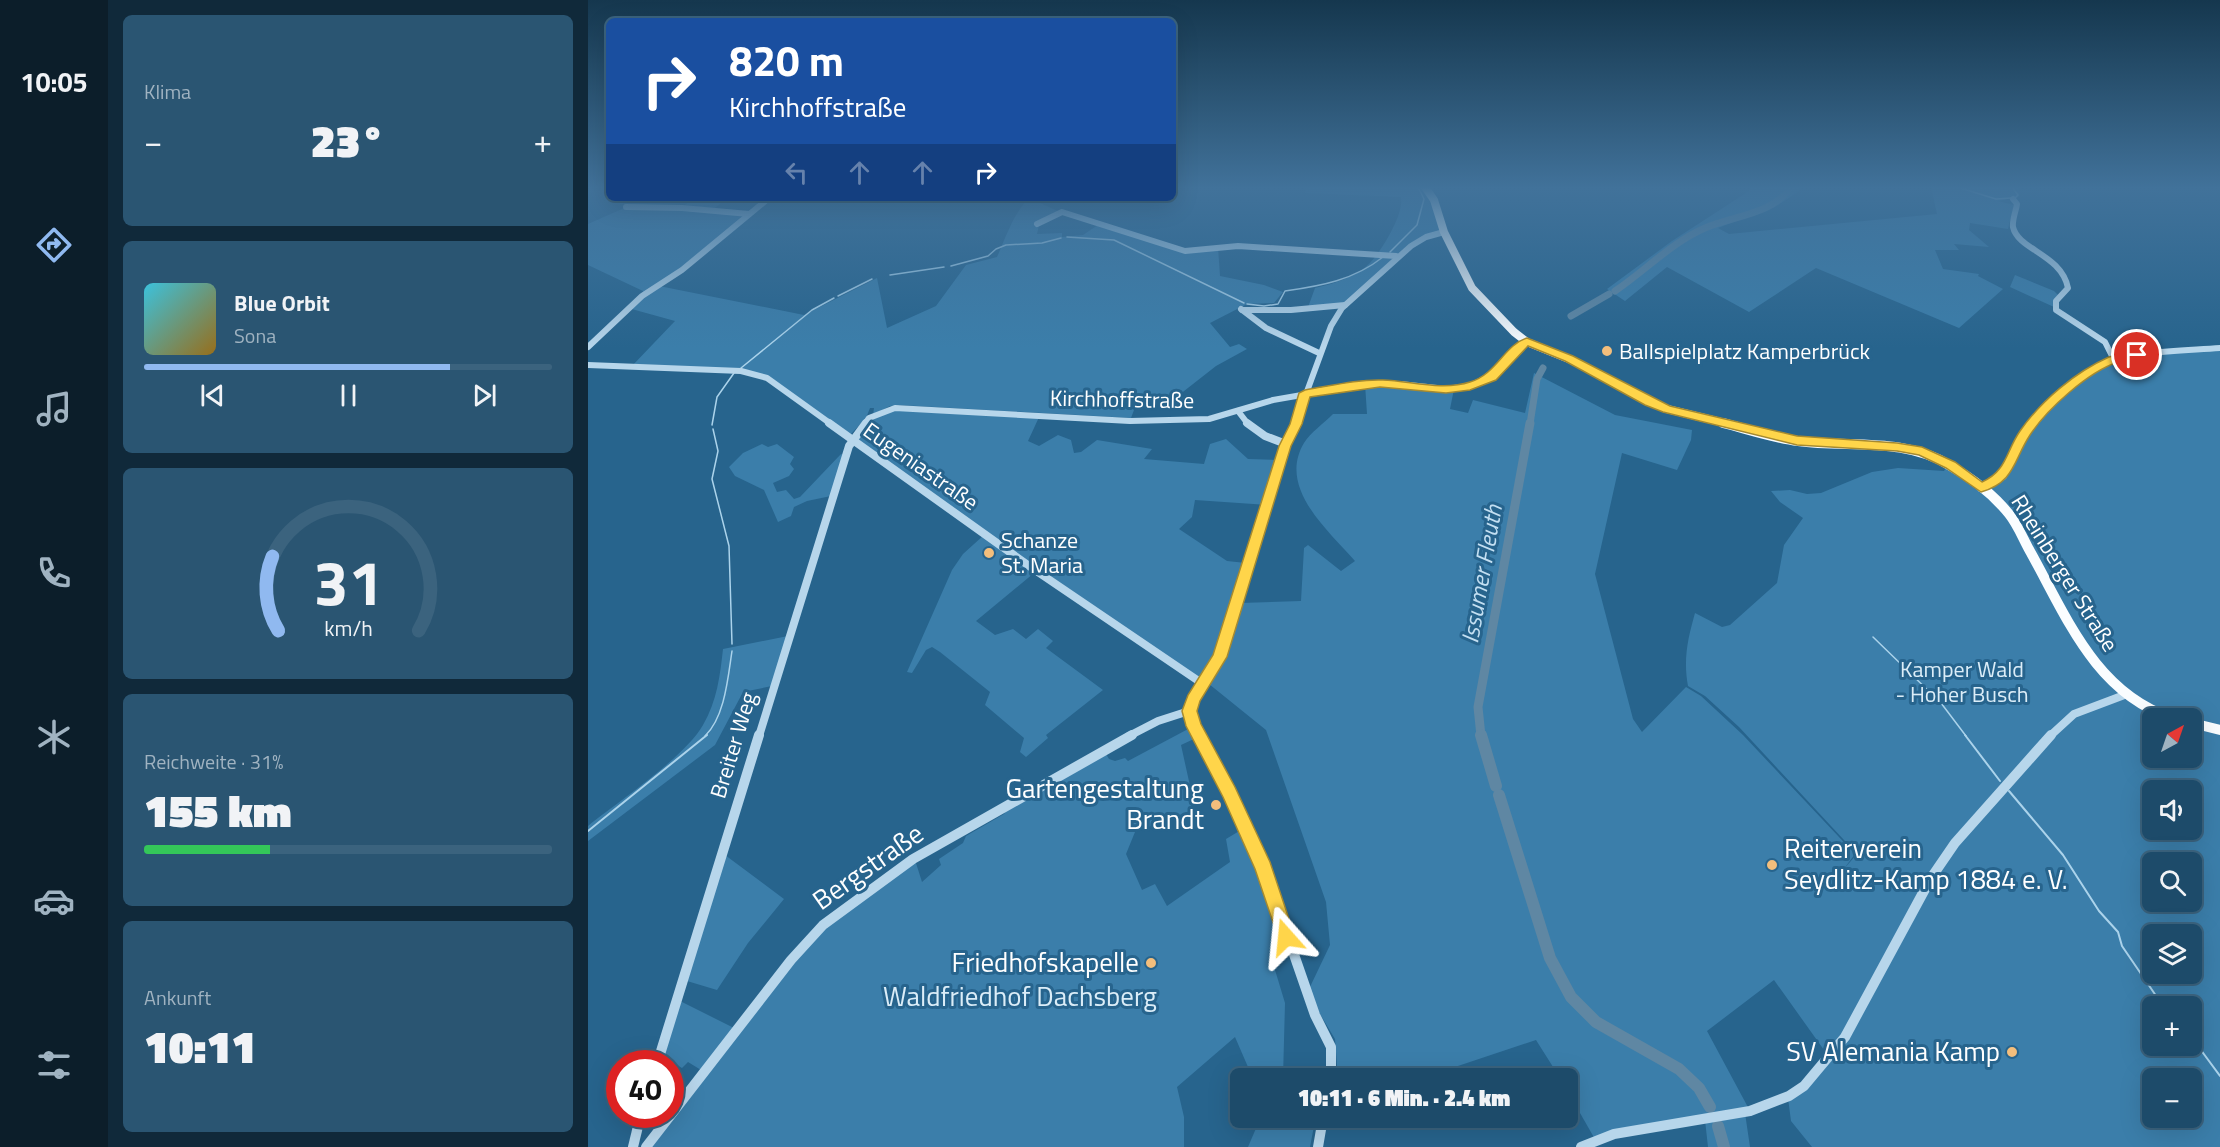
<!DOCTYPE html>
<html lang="de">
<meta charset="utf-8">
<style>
:root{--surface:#1d4b6a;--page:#2a5572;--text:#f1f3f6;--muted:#a0b3c1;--line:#3b637e;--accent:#90b9f0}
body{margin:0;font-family:"Titillium Web",sans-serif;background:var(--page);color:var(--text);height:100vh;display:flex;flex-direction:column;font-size:22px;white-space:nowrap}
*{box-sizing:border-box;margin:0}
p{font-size:20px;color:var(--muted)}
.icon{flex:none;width:33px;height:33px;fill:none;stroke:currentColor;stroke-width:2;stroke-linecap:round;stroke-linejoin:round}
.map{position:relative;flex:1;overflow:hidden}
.panel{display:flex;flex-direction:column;gap:15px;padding:15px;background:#10293a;width:480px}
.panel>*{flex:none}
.guide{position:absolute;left:18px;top:18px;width:570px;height:183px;border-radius:9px;box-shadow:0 6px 24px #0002,0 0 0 2px var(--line);background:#1a4fa0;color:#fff;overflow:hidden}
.needle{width:39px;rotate:40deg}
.tools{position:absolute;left:1554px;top:708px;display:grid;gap:12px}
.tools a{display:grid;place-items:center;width:60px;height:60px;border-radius:9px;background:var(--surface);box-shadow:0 6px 24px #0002,0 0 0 2px var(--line);font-size:30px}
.speed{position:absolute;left:18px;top:1050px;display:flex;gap:12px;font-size:30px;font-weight:700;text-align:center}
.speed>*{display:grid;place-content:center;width:78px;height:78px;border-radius:50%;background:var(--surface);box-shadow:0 6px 24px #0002,0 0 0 2px var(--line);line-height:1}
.speed .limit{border:9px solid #d22;background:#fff;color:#111}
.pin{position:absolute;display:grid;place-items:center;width:51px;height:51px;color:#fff;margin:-26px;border:3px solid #fff;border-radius:50%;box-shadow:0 2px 6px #0007}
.me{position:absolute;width:66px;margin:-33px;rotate:342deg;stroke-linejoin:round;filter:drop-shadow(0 0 4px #0008)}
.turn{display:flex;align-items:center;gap:21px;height:126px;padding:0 24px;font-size:27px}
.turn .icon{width:78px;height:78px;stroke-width:2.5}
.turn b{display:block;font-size:42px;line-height:51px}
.lanes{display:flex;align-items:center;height:57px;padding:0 24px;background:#0003;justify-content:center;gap:30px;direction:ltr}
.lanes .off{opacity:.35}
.big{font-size:45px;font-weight:800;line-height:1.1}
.panel .widget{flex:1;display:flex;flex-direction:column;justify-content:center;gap:9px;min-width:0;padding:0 21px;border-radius:9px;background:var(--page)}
.panel .dial{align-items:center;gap:0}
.dial svg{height:156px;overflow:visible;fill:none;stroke:var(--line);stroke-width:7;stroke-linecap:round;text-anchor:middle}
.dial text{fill:var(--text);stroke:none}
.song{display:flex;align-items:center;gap:18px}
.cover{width:72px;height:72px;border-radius:9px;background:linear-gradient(135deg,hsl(190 70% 55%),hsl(40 70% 35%))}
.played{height:6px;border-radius:3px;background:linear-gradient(90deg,var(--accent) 75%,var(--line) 75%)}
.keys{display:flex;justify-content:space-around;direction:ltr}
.heat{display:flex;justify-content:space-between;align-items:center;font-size:33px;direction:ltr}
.charge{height:9px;border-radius:4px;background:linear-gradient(90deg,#34c759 31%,var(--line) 0)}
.trip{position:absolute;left:642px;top:1068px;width:348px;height:60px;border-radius:9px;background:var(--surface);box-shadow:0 6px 24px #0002,0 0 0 2px var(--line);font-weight:800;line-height:60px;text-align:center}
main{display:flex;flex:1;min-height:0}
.dock{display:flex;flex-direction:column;width:108px;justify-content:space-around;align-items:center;background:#0c1e2a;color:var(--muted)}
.dock .icon{width:42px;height:42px}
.dock .current{color:var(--accent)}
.dock b{font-size:27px;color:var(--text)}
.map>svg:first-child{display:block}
.green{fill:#3b7eaa;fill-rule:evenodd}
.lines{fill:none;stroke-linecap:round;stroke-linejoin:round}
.stream-far1{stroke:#abd3eb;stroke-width:1.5}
.stream{stroke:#abd3eb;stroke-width:2}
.river-far2{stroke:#5f87a3;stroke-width:7}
.river-far1{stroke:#5f87a3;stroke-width:9}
.river{stroke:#5f87a3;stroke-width:12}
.minor-far2{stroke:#b7d6eb;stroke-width:6}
.minor-far1{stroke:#b7d6eb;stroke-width:8}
.minor{stroke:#b7d6eb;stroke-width:10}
.major-far1{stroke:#fafdff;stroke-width:8}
.major{stroke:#fafdff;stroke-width:10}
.route{fill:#ffd54a;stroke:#a68a30;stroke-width:1.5}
.poi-dot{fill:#f3be7c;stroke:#27648d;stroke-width:2}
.labels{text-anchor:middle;stroke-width:6;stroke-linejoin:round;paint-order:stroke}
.poi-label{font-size:22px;fill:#fff;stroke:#27648d;text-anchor:start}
.street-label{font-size:22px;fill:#fff;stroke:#27648d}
.park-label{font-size:22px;fill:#dbedf8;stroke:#27648d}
.water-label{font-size:24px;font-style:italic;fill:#c3dff2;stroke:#27648d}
.near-poi-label{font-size:27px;fill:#fff;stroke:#27648d;text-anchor:end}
.near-street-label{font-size:27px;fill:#fff;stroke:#27648d}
.near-park-label{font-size:27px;fill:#dbedf8;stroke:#27648d}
</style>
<main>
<nav class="dock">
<b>10:05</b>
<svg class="icon current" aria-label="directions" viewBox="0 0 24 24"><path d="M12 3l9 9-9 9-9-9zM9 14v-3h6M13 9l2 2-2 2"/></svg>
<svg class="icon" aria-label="music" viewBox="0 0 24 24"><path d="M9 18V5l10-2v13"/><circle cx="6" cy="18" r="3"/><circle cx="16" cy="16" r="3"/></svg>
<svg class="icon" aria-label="phone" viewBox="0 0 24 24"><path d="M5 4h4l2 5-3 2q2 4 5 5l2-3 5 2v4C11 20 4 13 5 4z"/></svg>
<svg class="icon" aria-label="climate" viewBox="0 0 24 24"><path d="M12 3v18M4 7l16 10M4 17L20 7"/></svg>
<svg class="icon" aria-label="car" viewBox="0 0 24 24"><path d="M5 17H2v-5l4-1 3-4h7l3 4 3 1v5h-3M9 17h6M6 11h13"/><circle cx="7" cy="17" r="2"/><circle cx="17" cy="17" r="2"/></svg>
<svg class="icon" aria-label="filters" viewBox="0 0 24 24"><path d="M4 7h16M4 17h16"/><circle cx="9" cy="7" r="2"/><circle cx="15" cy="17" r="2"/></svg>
</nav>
<section class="panel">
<div class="widget"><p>Klima</p>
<div class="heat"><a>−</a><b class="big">23°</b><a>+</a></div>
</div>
<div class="widget">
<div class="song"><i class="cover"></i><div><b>Blue Orbit</b><p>Sona</p></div></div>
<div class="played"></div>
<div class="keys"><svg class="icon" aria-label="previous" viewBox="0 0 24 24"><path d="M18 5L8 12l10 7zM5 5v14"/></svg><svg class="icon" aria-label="pause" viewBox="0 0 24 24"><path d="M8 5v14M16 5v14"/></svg><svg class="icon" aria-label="next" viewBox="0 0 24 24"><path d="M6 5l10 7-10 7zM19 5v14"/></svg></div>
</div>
<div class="widget dial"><svg viewBox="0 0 100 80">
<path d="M14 69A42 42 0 1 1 86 69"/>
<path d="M14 69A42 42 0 0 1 11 31" stroke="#90b9f0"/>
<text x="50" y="56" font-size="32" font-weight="700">31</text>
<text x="50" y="72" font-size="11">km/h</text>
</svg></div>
<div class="widget"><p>Reichweite · 31%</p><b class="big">155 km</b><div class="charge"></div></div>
<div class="widget"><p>Ankunft</p><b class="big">10:11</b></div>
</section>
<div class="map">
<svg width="1632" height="1147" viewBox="0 0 1632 1147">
<rect width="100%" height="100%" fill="#27648d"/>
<!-- green -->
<g class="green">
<path d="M718,187H837L856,232L839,235L757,305L719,310L727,288C745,284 768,277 782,263C794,250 816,215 813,197L717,193Z"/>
<polygon points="1162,187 1211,187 1211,191 1193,203 1130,228 1141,234 1349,214 1343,187 1429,187 1432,191 1431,197 1410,201 1426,205 1420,229 1382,223 1381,230 1401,247 1366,244 1371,250 1347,250 1355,269 1391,274 1390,276 1415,289 1371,328 1228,268 1161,312 1079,267 1037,301 1019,289 1084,241 1161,191"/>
<path d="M106,198H139L127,208L159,212L71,286L216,315L289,278L299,328L348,306L378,265L409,257C418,237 425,214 441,198L472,212L451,225L449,234L474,233V237L495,235L510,225L597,251L630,247L632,276L676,285L695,292L686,303L659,304L622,323L642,347L651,344L659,349L628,366L591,395L563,396L546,410L543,418L312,405L302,406L285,415L286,408H282L278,418L263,434L171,375L43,367L87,321L40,308L54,296L55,291L0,265V224L43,205L93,208Z"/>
<polygon points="1427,275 1466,291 1471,296 1466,307 1422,287"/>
<path d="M1632,347V1147H1224L1203,1121L1200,1098L1241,1057L1186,980L1119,1031L1162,1111L1157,1113L1162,1147H1120L1117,1120L1008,1141L980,1092V1078H972L948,1040L834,1078H750L747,1039L726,1004L721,989L742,945L738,902L678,730L621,684L635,659L652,603L713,601L716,548L720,545L753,571L767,561C741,531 689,488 716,443C722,433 736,423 745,414H779L777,384L866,389L862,409L880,413L885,400L937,413L946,373L1027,415L1104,430L1103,440L1089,470L1034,453L1007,574L1045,719L1054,732L1098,687L1113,696L1155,735L1267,854L1255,870L1269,854L1151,727L1117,696L1100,686C1095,659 1100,638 1107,613L1134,627L1142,625L1189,583L1196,545L1215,518L1192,502L1183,491L1202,490L1219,494L1233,493L1284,472L1310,468L1356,471L1360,464L1394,488L1410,480L1447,420L1487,381L1526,361ZM1564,718H1604V758H1564ZM1564,790H1604V830H1564ZM1564,862H1604V902H1564ZM1564,934H1604V974H1564ZM1564,1006H1604V1046H1564ZM1564,1078H1604V1118H1564Z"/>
<polygon points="298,410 452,415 440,441 451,446 470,435 483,440 486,453 493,452 509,440 564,449 556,459 616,464 622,444 638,439 660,459 693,460 680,505 607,500 604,517 591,529 639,561 658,563 629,654 613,680 448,566 444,568 264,439 276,422"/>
<polygon points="174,444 180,447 189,444 206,457 202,464 206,469 201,476 185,483 189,492 198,490 206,499 212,497 253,454 256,455 243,496 219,501 206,507 203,516 190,522 176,490 147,476 141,467 155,453"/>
<polygon points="396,535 446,573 388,621 407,635 425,629 438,639 450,629 465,641 458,648 515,690 458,735 460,738 438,757 432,752 436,738 397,705 402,692 352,652 344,647 338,650 324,673 319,672 364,570 375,554"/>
<path d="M200,636L184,686L155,692L127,745L0,841V826C31,801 97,757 115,725C129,701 132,676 135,649Z"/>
<polygon points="602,728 608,738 593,745 606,804 602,811 547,832 538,854 554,890 567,884 579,906 642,862 638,839 653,830 673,874 699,952 684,960 697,1003 695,1078 662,1078 660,1067 647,1037 589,1087 596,1117 596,1147 61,1147 223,940 327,860 334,882 353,865 351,859 375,843 378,836 416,814 420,808 518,754 521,759 527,761 537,758 540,761"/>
<polygon points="137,855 196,899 160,943 129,990 99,981"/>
<polygon points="92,1001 146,1028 113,1070 100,1062 94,1068 75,1057"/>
<polygon points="668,1118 693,1118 693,1126 726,1126 722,1147 660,1147 669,1126"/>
</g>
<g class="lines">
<!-- stream-far1 -->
<g class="stream-far1">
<polyline points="1369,187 1408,199 1423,198"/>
<polyline points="1424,187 1430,195 1427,198"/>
<polyline points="479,237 526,240 656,303"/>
<polyline points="802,252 829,225 836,199 830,187"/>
<polyline points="363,266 400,256 408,249 418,245 454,243 473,238"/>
<polyline points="302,275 356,267"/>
<polyline points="250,296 284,279"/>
<path d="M659,304L676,306L690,304L697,291C733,286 766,280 795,257"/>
<polyline points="153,368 224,310 246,298"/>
<polyline points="124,425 129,397 146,373"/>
<polyline points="125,429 130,451 124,479 141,546 144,644"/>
<polyline points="1285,637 1353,703 1378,736"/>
<path d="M117,736C137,717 140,677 144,651"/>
</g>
<!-- stream -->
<g class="stream">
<polyline points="1377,735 1412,781"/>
<polyline points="1421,791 1475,855 1511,911 1530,932 1534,946 1575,1006"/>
<polyline points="0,831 119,735"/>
<polyline points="1604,1038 1632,1076"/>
</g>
<!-- river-far2 -->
<g class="river-far2">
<path d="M1027,291C1057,271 1084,242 1117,228C1145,216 1186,214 1203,187"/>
<polyline points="983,316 1021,294"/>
<polyline points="942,424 949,379 955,368"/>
</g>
<!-- river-far1 -->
<polyline class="river-far1" points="893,736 890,707 942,423"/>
<!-- river -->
<g class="river">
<polyline points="893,735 908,786"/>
<polyline points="911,795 962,958 983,997 1008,1022 1091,1069 1111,1088 1122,1107"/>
<polyline points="1130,1126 1136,1147"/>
</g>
<!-- minor-far2 -->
<g class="minor-far2">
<path d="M1425,199L1429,204C1428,211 1424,220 1425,227C1430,250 1473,254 1480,288L1468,301V310L1517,342L1526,360"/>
<polyline points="38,207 94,208 161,214"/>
<polyline points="449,224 474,212 597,251 650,246 808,256"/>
<polyline points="653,309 678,328 731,353"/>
<polyline points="654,310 703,310 757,305"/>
<polyline points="0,347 54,296 94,270 181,198"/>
<polyline points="0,365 153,371 179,378 243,424"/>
<polyline points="650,411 660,424"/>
<polyline points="277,424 281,418 307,408 542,421 621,419 685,400 777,384 812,384 858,389 882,386 904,377 930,348 939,342"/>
<polyline points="707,424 743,326 754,308 823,246 838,237 856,232"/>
<path d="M1444,424C1504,349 1544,354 1632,348"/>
</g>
<!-- minor-far1 -->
<g class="minor-far1">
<polyline points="241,423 444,568 615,684"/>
<polyline points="659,423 677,436 698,444"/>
<polyline points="1393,488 1415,476 1434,438 1445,423"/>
<polyline points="171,736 261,446 278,423"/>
<polyline points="541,736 570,721 601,711"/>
<polyline points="612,736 601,711 605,699 632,657 697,446 707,423"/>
<polyline points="1462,736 1486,714 1539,694"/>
</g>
<!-- minor -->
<g class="minor">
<polyline points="611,735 641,792 676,868 727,1015 743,1047 743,1078"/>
<polyline points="69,1064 171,735"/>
<polyline points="45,1147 53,1114"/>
<polyline points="58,1147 203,960 235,925 325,859 544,735"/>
<polyline points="730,1147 735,1118"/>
<polyline points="993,1147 1026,1134 1162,1111 1201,1096 1216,1086 1257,1037 1343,878 1367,843 1463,735"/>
</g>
<!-- major-far1 -->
<polyline class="major-far1" points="837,187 846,200 856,232 884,288 926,332 939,342 981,359 1079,409 1141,424"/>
<!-- major -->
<g class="major">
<path d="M1135,423C1159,429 1185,438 1210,441C1260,448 1316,437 1361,465C1382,477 1406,495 1421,514C1430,525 1436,541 1443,553C1479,618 1508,693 1584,718"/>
<polyline points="1604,723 1632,730"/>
</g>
</g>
<!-- sky -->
<linearGradient id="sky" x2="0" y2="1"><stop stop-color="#15374e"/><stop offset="0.54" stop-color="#41729a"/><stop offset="1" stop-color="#41729a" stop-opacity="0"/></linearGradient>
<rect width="1632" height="348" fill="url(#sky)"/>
<!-- route -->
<path class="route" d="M939,338L985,356L1082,406L1209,436L1309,443L1334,447L1367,462L1394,482C1419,471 1418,451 1432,431C1453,401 1487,372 1521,357C1530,354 1540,353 1549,352L1554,355L1553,357C1545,359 1537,360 1530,362C1500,372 1459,409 1442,435C1425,461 1427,482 1393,492L1358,468L1331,455L1309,451L1209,445L1075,412L1057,405L977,361L940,346L908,380L882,390L858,393L792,387L722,397L714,424L703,446L639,657L612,701L609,711L613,724L647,787L682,862L707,937L705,943L698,946L692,943L667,869L635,797L598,726L594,711L600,695L625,655L691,446L702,424L711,393L717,390C742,386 769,379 795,380C823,381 854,391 882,382C909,374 916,345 939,338Z"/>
<!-- markers -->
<g class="poi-dot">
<circle cx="1019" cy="351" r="6"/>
<circle cx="401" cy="553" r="6"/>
<circle cx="628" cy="805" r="6"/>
<circle cx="1184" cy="865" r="6"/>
<circle cx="563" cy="963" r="6"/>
<circle cx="1424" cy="1052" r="6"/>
</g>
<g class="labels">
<!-- poi labels -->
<g class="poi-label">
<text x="1031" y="359">Ballspielplatz Kamperbrück</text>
<text x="413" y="548">Schanze<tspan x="413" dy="25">St. Maria</tspan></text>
</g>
<!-- street labels -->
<g class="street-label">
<text transform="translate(534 399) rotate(1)" y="8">Kirchhoffstraße</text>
<text transform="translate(333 466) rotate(35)" y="8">Eugeniastraße</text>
<text transform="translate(1477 573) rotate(58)" y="8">Rheinberger Straße</text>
<text transform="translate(145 745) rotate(-73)" y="8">Breiter Weg</text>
</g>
<!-- park labels -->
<g class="park-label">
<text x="1374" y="677">Kamper Wald<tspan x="1374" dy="25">- Hoher Busch</tspan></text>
</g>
<!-- water labels -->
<g class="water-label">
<text transform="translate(894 574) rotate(-80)" y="8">Issumer Fleuth</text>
</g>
<!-- near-poi labels -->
<g class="near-poi-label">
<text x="616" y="798">Gartengestaltung<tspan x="616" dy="31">Brandt</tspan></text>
<text x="1196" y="858" text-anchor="start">Reiterverein<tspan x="1196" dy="31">Seydlitz-Kamp 1884 e. V.</tspan></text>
<text x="551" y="972">Friedhofskapelle</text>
<text x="1412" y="1061">SV Alemania Kamp</text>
</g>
<!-- near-street labels -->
<g class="near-street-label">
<text transform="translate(280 867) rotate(-35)" y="9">Bergstraße</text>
</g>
<!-- near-park labels -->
<g class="near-park-label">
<text x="432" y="1006">Waldfriedhof Dachsberg</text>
</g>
</g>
</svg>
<div class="tools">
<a><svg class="needle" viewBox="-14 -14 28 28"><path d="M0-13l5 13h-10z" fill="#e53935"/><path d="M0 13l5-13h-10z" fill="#a0b3c1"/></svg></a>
<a><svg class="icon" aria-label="sound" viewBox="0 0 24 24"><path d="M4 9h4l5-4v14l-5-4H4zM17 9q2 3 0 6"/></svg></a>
<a><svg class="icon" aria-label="search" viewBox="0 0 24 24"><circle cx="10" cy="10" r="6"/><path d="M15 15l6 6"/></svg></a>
<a><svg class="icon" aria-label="layers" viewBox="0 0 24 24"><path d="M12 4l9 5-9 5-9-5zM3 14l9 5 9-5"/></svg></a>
<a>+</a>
<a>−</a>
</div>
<div class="speed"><div class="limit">40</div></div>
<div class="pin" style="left:1549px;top:355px;background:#d93025"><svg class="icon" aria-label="arrive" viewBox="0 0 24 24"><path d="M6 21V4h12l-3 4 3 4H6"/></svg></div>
<svg class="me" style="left:698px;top:937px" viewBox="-20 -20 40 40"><path d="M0-17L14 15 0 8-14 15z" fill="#ffd54a" stroke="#fff" stroke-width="4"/></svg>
<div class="trip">10:11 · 6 Min. · 2.4 km</div>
<div class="guide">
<div class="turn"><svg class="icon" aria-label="right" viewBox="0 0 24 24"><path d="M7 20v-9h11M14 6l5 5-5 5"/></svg><div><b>820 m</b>Kirchhoffstraße</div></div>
<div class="lanes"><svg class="icon off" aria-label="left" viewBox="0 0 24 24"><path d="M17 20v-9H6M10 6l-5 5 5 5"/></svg><svg class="icon off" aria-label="ahead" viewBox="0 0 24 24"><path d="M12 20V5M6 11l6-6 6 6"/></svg><svg class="icon off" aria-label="ahead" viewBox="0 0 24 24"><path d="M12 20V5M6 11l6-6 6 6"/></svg><svg class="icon" aria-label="right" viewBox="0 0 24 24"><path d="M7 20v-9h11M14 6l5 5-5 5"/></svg></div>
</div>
</div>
</main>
